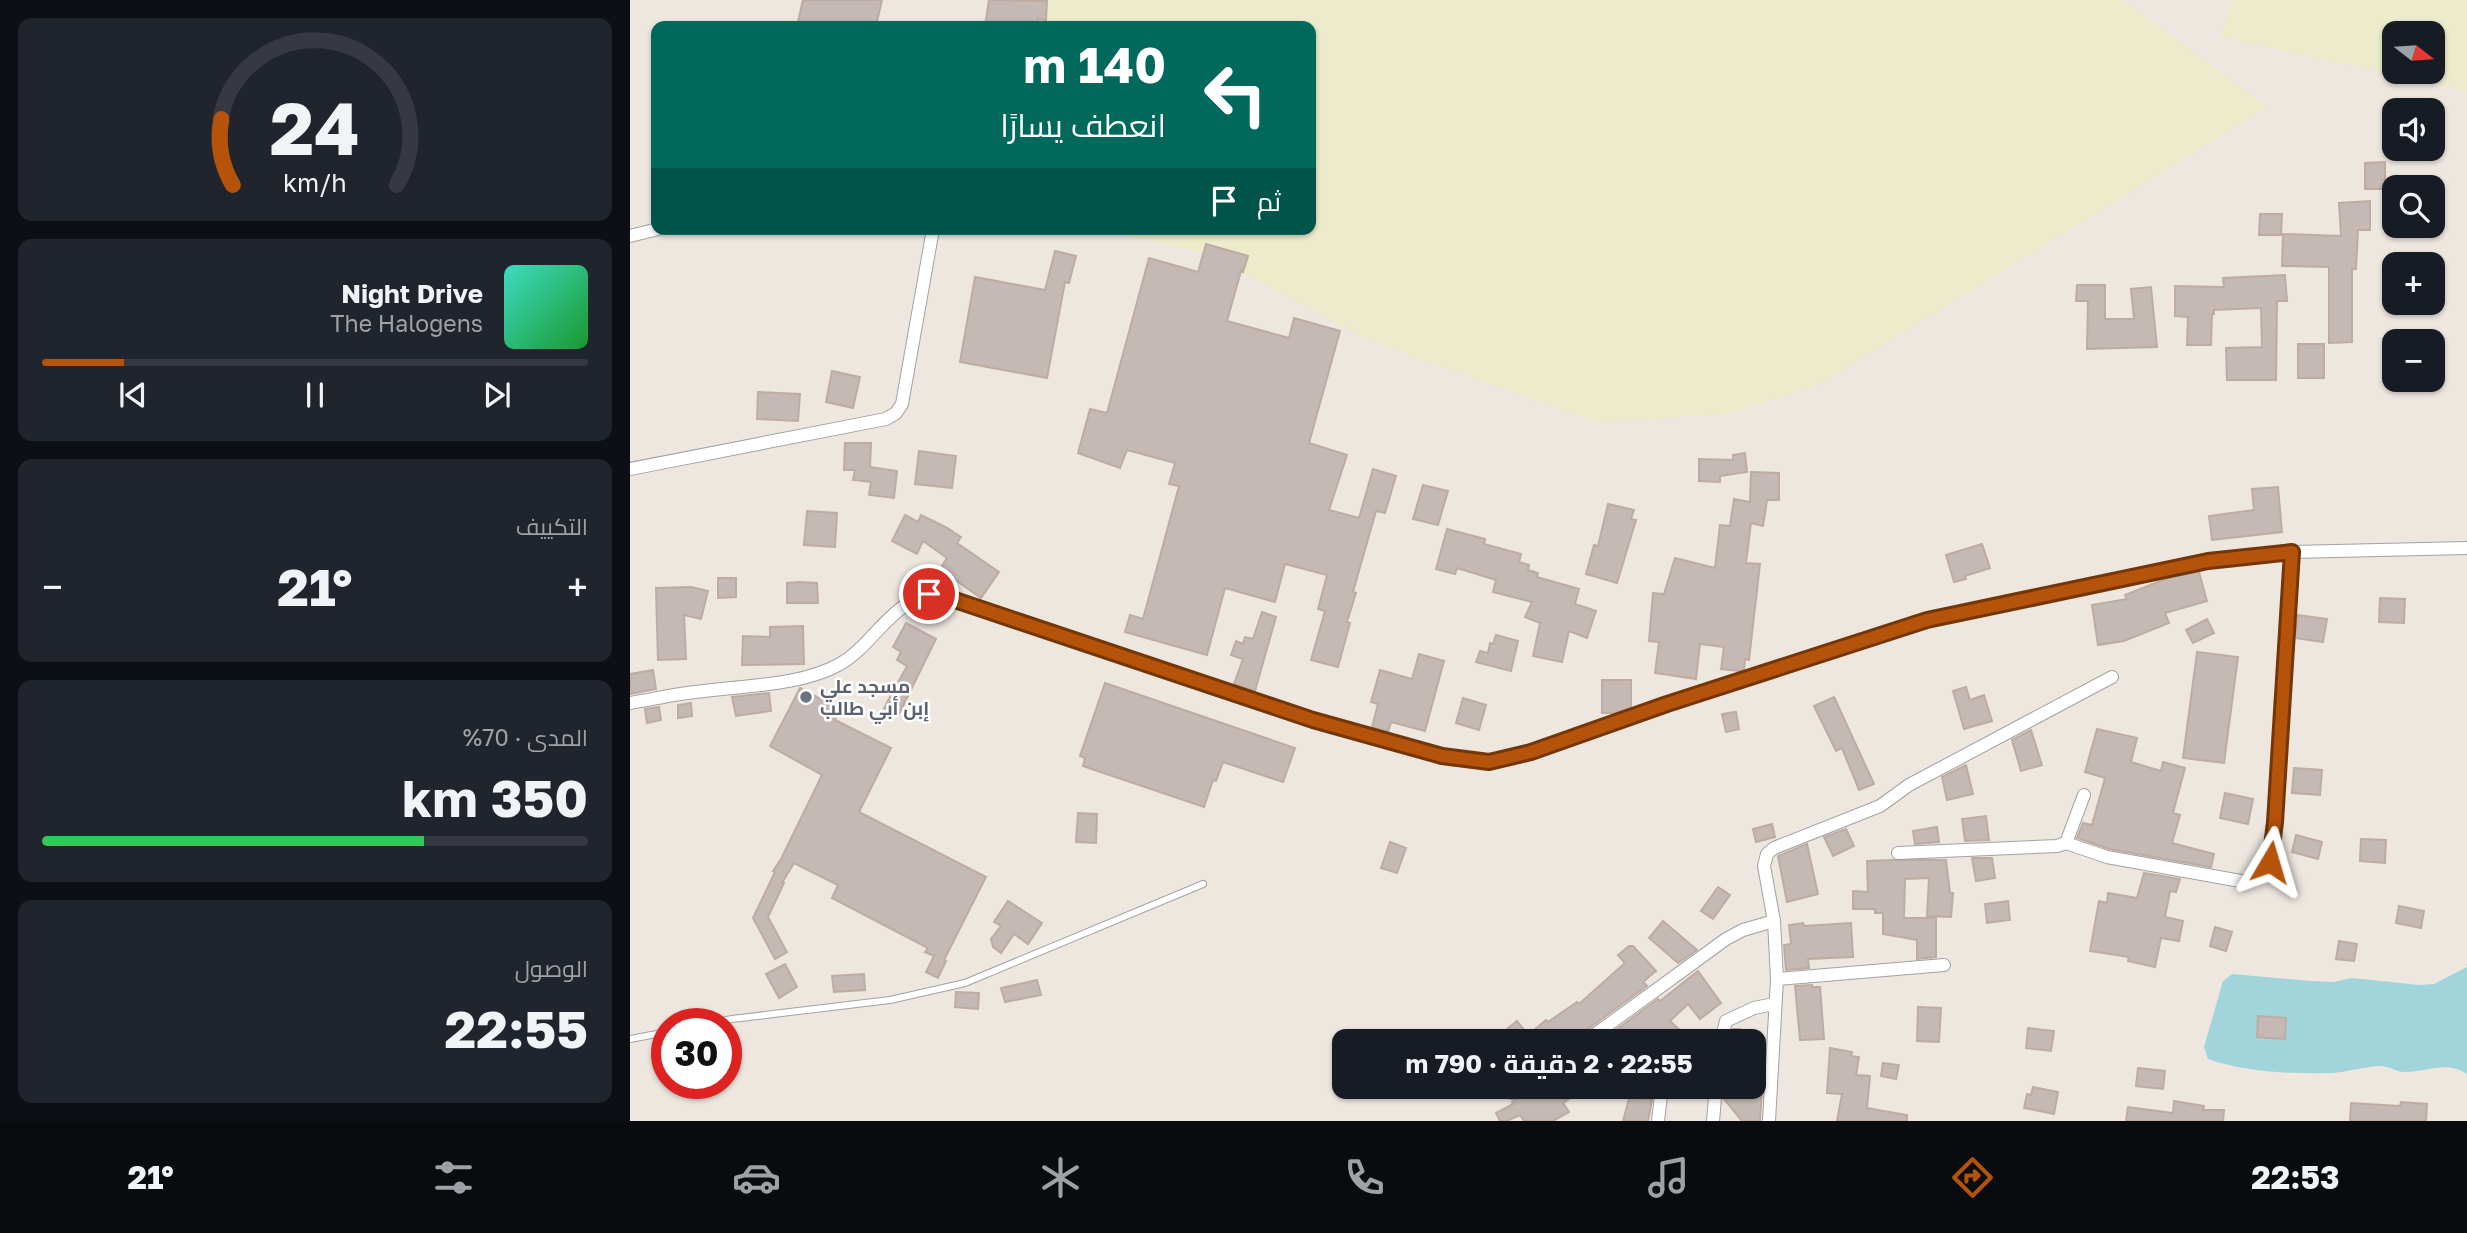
<!DOCTYPE html>
<html lang="ar">
<meta charset="utf-8">
<style>
:root{--surface:#171b24;--page:#20242c;--text:#f1f3f6;--muted:#9ea1a6;--line:#363941;--accent:#b45309}
body{margin:0;font-family:"Golos Text",Cairo,sans-serif;background:var(--page);color:var(--text);direction:rtl;height:100vh;display:flex;flex-direction:column;font-size:26px;white-space:nowrap}
*{box-sizing:border-box;margin:0}
p{font-size:23px;color:var(--muted)}
.icon{flex:none;width:38px;height:38px;fill:none;stroke:currentColor;stroke-width:2;stroke-linecap:round;stroke-linejoin:round}
.map{position:relative;flex:1;overflow:hidden;direction:ltr}
.side{display:flex;flex-direction:column;gap:18px;padding:18px;background:#0d0f14;width:630px}
.side>*{flex:none}
.hud{position:absolute;left:21px;top:21px;width:665px;height:214px;border-radius:14px;box-shadow:0 2px 5px #0004;direction:rtl;background:#00695c;color:#fff;overflow:hidden}
.needle{width:46px;rotate:107deg}
.buttons{position:absolute;left:1752px;top:21px;display:grid;gap:14px}
.buttons a{display:grid;place-items:center;width:63px;height:63px;border-radius:14px;background:var(--surface);box-shadow:0 2px 5px #0004;font-size:35px}
.speed{position:absolute;left:21px;top:1008px;display:flex;gap:14px;font-size:35px;font-weight:700;text-align:center}
.speed>*{display:grid;place-content:center;width:91px;height:91px;border-radius:50%;background:var(--surface);box-shadow:0 2px 5px #0004;line-height:1}
.speed .limit{border:10px solid #d22;background:#fff;color:#111}
.pin{position:absolute;display:grid;place-items:center;width:60px;height:60px;color:#fff;margin:-30px;border:4px solid #fff;border-radius:50%;box-shadow:0 2px 7px #0007}
.me{position:absolute;width:77px;margin:-38px;rotate:7deg;stroke-linejoin:round;filter:drop-shadow(0 0 5px #0008)}
.turn{display:flex;align-items:center;gap:24px;height:147px;padding:0 35px;font-size:32px}
.turn .icon{width:91px;height:91px;stroke-width:2.5}
.turn b{display:block;font-size:49px;line-height:60px}
.then{display:flex;align-items:center;height:66px;padding:0 35px;background:#0003;gap:14px;font-size:26px}
.big{font-size:52px;font-weight:700;line-height:1.1}
.side .card{flex:1;display:flex;flex-direction:column;justify-content:center;gap:10px;min-width:0;padding:0 24px;border-radius:14px;background:var(--page)}
.side .dial{align-items:center;gap:0}
.dial svg{height:182px;overflow:visible;fill:none;stroke:var(--line);stroke-width:7;stroke-linecap:round;text-anchor:middle}
.dial text{fill:var(--text);stroke:none}
.song{display:flex;align-items:center;gap:21px}
.cover{width:84px;height:84px;border-radius:10px;background:linear-gradient(135deg,hsl(170 70% 55%),hsl(130 70% 35%))}
.played{height:7px;border-radius:4px;background:linear-gradient(90deg,var(--accent) 15%,var(--line) 15%)}
.keys{display:flex;justify-content:space-around;direction:ltr}
.heat{display:flex;justify-content:space-between;align-items:center;font-size:38px;direction:ltr}
.charge{height:10px;border-radius:5px;background:linear-gradient(90deg,#34c759 70%,var(--line) 0)}
.trip{position:absolute;left:702px;top:1029px;width:434px;height:70px;border-radius:14px;background:var(--surface);box-shadow:0 2px 5px #0004;font-weight:700;line-height:70px;text-align:center;direction:rtl}
.dock{display:flex;height:112px;justify-content:space-around;align-items:center;background:#090b0e;color:var(--muted)}
.dock .icon{width:49px;height:49px}
.dock .on{color:var(--accent)}
.dock b{font-size:32px;color:var(--text)}
main{display:flex;flex:1;min-height:0}
.map>svg:first-child{display:block}
.farmland{fill:#ecebcb;fill-rule:evenodd}
.water{fill:#a1d4db}
.building{fill:#c4b9b4;stroke:#beaca3;stroke-width:2}
.lines{fill:none;stroke-linecap:round;stroke-linejoin:round}
.service-casing{stroke:#a2a2a2;stroke-width:8}
.minor-casing{stroke:#a2a2a2;stroke-width:14}
.service{stroke:#fff;stroke-width:6}
.minor{stroke:#fff;stroke-width:12}
.route-casing{stroke:#753606;stroke-width:18}
.route{stroke:#b45309;stroke-width:12}
.worship-dot{fill:#6b7280;stroke:#fff;stroke-width:2.5}
.labels{text-anchor:middle;stroke-width:5;stroke-linejoin:round;paint-order:stroke}
.worship-label{font-size:19px;font-weight:bold;fill:#5b616d;stroke:#fff;text-anchor:start}
</style>
<main>
<div class="map">
<svg width="1837" height="1121" viewBox="0 0 1837 1121">
<rect width="100%" height="100%" fill="#ede7e0"/>
<!-- farmland -->
<g class="farmland">
<polygon points="419,0 1493,0 1638,107 1189,385 1100,413 967,423 738,340 576,253 464,229 681,229 681,26 413,26"/>
<path d="M1603,0H1837V91L1590,37ZM1764,33H1802V72H1764Z"/>
</g>
<!-- water -->
<path class="water" d="M1837,967V1074C1816,1060 1797,1072 1775,1072C1766,1072 1758,1065 1749,1066C1733,1067 1717,1072 1701,1073C1661,1074 1615,1072 1578,1059L1574,1047L1593,981L1602,974L1681,981L1703,982L1722,978L1789,985L1804,984Z"/>
<!-- building -->
<g class="building">
<polygon points="173,0 252,0 246,26 167,26"/>
<polygon points="359,0 417,1 416,20 408,19 408,26 355,26"/>
<polygon points="1755,162 1755,189 1735,189 1735,163"/>
<polygon points="1740,201 1740,230 1728,230 1726,269 1722,269 1722,342 1699,343 1699,267 1652,266 1653,234 1711,236 1709,203"/>
<polygon points="1630,214 1652,214 1651,235 1629,235"/>
<polygon points="576,244 618,256 613,272 611,271 597,321 659,338 664,318 710,331 679,443 717,455 699,510 729,518 743,469 766,476 755,513 746,511 723,592 726,593 717,622 720,623 708,667 681,660 695,611 688,609 697,575 655,564 645,602 595,588 577,655 495,632 500,615 513,619 549,486 539,484 545,463 497,450 490,468 448,453 460,409 477,413 519,258 568,272"/>
<polygon points="425,251 446,256 439,283 435,282 417,378 330,362 345,277 415,290"/>
<polygon points="1655,275 1657,301 1647,301 1646,380 1597,380 1596,348 1632,347 1631,308 1584,310 1584,314 1582,314 1581,345 1557,345 1558,317 1545,316 1545,286 1594,287 1593,278"/>
<polygon points="1447,285 1475,285 1475,319 1504,319 1501,289 1521,287 1527,347 1457,349 1458,301 1446,301"/>
<rect x="1668" y="344" width="26" height="34"/>
<polygon points="202,371 230,377 223,408 196,402"/>
<polygon points="128,392 170,394 168,421 127,419"/>
<polygon points="215,443 241,443 240,467 267,471 264,498 239,495 241,482 223,480 225,470 214,470"/>
<polygon points="289,451 326,456 322,488 285,484"/>
<polygon points="1115,453 1117,472 1090,476 1090,482 1069,481 1069,459 1103,460 1103,455"/>
<polygon points="1121,472 1149,473 1149,500 1137,500 1133,526 1121,523 1116,563 1130,564 1119,660 1115,659 1114,670 1110,671 1091,669 1094,647 1070,644 1066,679 1025,673 1029,642 1019,641 1023,593 1034,594 1045,558 1085,568 1090,525 1100,526 1104,499 1120,502"/>
<polygon points="793,485 818,491 808,525 783,519"/>
<polygon points="1648,487 1652,532 1582,540 1579,516 1624,510 1622,489"/>
<polygon points="978,504 1004,510 1001,519 1006,520 987,583 956,574 964,545 968,546"/>
<polygon points="177,511 207,513 205,547 174,545"/>
<polygon points="275,515 288,522 291,515 316,527 331,537 327,543 369,572 351,598 310,569 317,558 293,541 287,554 262,541"/>
<polygon points="817,529 855,539 854,544 891,554 889,562 899,565 898,570 908,573 907,577 949,589 945,604 966,611 957,638 939,631 932,662 903,656 910,623 895,617 902,602 863,592 866,580 827,568 825,574 806,569"/>
<polygon points="1352,544 1360,568 1335,576 1336,579 1324,582 1316,555"/>
<polygon points="1569,572 1577,601 1535,613 1539,623 1494,641 1468,645 1462,605 1497,599 1495,595 1538,578"/>
<polygon points="88,578 106,578 106,597 88,598"/>
<polygon points="169,582 187,583 188,603 157,603 157,583"/>
<polygon points="61,587 78,591 71,619 54,615 56,659 28,660 26,588"/>
<polygon points="1750,598 1775,599 1774,623 1749,622"/>
<polygon points="632,612 646,617 625,691 604,684 613,659 601,655 606,641 613,644 615,637 623,639"/>
<polygon points="1668,615 1697,619 1693,642 1665,638"/>
<polygon points="1577,619 1584,633 1563,643 1556,630"/>
<polygon points="276,623 306,639 268,716 254,708 277,666 267,660 271,652 263,647"/>
<polygon points="173,626 174,664 112,665 113,636 140,637 140,627"/>
<polygon points="866,635 888,641 881,671 846,662 850,651 858,653 860,643 863,644"/>
<polygon points="1567,652 1608,657 1594,763 1553,758"/>
<polygon points="789,654 814,661 795,731 761,722 758,732 742,727 748,704 741,702 750,670 782,679"/>
<polygon points="23,670 26,689 0,694 0,674"/>
<polygon points="972,680 1001,680 1001,708 986,713 972,713"/>
<polygon points="475,683 665,748 653,782 593,762 586,781 583,780 574,807 453,766 455,758 450,756"/>
<polygon points="1336,687 1340,700 1354,695 1362,721 1334,729 1323,691"/>
<polygon points="170,688 211,710 205,720 261,748 229,812 356,877 314,960 316,961 308,978 296,972 304,956 295,952 298,948 202,898 208,885 164,863 152,883 154,883 138,917 157,952 145,959 123,918 145,872 143,871 151,859 192,775 140,746"/>
<polygon points="139,693 141,711 106,716 102,697"/>
<polygon points="1204,697 1244,784 1229,790 1212,748 1206,751 1184,706"/>
<polygon points="833,698 856,705 849,730 826,723"/>
<polygon points="61,703 62,716 48,718 48,705"/>
<polygon points="29,707 31,720 17,723 15,709"/>
<polygon points="1106,712 1109,729 1096,732 1092,714"/>
<polygon points="1467,729 1507,738 1501,762 1531,771 1533,762 1555,768 1543,813 1550,815 1542,843 1584,854 1581,867 1479,849 1447,838 1453,823 1462,825 1475,778 1455,772"/>
<polygon points="1401,730 1412,765 1391,771 1382,740"/>
<polygon points="1336,765 1343,794 1317,800 1312,777"/>
<polygon points="1664,768 1692,770 1690,795 1662,793"/>
<polygon points="1595,793 1623,799 1618,824 1590,818"/>
<polygon points="448,813 467,814 466,843 446,842"/>
<polygon points="1356,816 1359,840 1335,841 1332,819"/>
<polygon points="1142,824 1145,837 1126,842 1123,829"/>
<polygon points="1307,827 1309,842 1285,844 1283,831"/>
<polygon points="1216,829 1224,846 1203,856 1194,837"/>
<polygon points="1666,835 1692,842 1688,859 1662,852"/>
<polygon points="1731,839 1756,840 1755,863 1730,861"/>
<polygon points="760,842 776,848 767,873 751,868"/>
<polygon points="1177,844 1188,894 1157,902 1148,856"/>
<polygon points="1342,858 1362,858 1365,878 1346,881"/>
<polygon points="1263,860 1316,860 1320,893 1323,893 1321,917 1297,916 1299,878 1275,879 1274,918 1306,918 1306,957 1287,959 1287,940 1253,934 1253,913 1245,913 1245,909 1223,909 1223,891 1238,892 1237,861"/>
<polygon points="1514,873 1550,879 1546,892 1540,891 1535,917 1553,921 1549,941 1531,938 1525,967 1498,961 1499,957 1460,951 1469,901 1477,903 1478,893 1507,898"/>
<polygon points="1088,887 1100,895 1083,919 1071,911"/>
<polygon points="378,901 412,923 398,944 384,934 371,953 363,947 361,939 371,926 364,922"/>
<polygon points="1378,901 1380,920 1357,923 1355,904"/>
<polygon points="1769,906 1794,911 1791,928 1766,923"/>
<polygon points="1033,921 1067,950 1048,963 1019,938"/>
<polygon points="1173,923 1174,926 1221,923 1223,957 1178,959 1179,968 1156,970 1154,945 1161,944 1159,925"/>
<polygon points="1585,927 1602,932 1596,951 1580,946"/>
<polygon points="1709,941 1727,944 1724,961 1706,959"/>
<polygon points="999,946 1003,946 1026,971 1013,982 1017,986 951,1034 947,1041 875,1041 870,1035 887,1021 898,1035 916,1020 918,1022 947,1002 949,1004 995,963 988,955"/>
<polygon points="155,964 167,987 149,998 136,974"/>
<polygon points="1068,971 1091,1003 1070,1019 1058,1004 1040,1021 1050,1030 1040,1041 1033,1036 1029,1041 971,1041 1028,999 1030,1001"/>
<polygon points="234,974 235,990 204,992 202,976"/>
<polygon points="407,980 411,995 375,1002 371,988"/>
<polygon points="1182,985 1182,987 1190,987 1194,1039 1170,1040 1165,986"/>
<polygon points="326,992 349,993 348,1009 325,1007"/>
<polygon points="1288,1007 1311,1008 1309,1042 1287,1041"/>
<polygon points="1628,1016 1656,1018 1655,1039 1627,1037"/>
<polygon points="1398,1028 1424,1031 1421,1051 1396,1048"/>
<polygon points="1103,1029 1110,1029 1110,1041 1100,1041"/>
<polygon points="1200,1048 1222,1052 1221,1056 1229,1057 1226,1075 1240,1076 1237,1108 1277,1115 1277,1121 1207,1121 1212,1094 1197,1093"/>
<polygon points="1253,1063 1269,1065 1266,1079 1251,1076"/>
<polygon points="1508,1068 1535,1071 1533,1089 1506,1086"/>
<polygon points="899,1087 957,1087 933,1103 939,1112 923,1121 894,1121 890,1115 877,1121 870,1121 866,1113 883,1104 882,1102 895,1094"/>
<polygon points="1095,1087 1132,1088 1130,1121 1112,1121 1094,1099"/>
<polygon points="1403,1087 1428,1092 1424,1114 1394,1108 1397,1094 1401,1095"/>
<polygon points="1000,1095 1022,1100 1018,1121 993,1121"/>
<polygon points="1544,1101 1574,1106 1573,1110 1594,1110 1593,1121 1496,1121 1498,1107 1543,1113"/>
<polygon points="1771,1102 1797,1104 1796,1121 1720,1121 1721,1103 1770,1106"/>
</g>
<g class="lines">
<!-- service casing -->
<g class="service-casing">
<g id="service">
<polyline points="76,1024 102,1019 260,1000 335,983 573,884"/>
<polyline points="0,1039 37,1032"/>
</g>
</g>
<!-- minor casing -->
<g class="minor-casing">
<g id="minor">
<polyline points="0,236 28,229"/>
<polyline points="0,469 256,419 266,413 272,404 303,229"/>
<path d="M0,703C25,699 49,693 74,691C118,685 170,686 210,664C246,644 266,590 313,596L683,720L812,756L859,762L901,752L1037,704L1297,620L1578,561L1662,552L1837,548"/>
<polyline points="1436,843 1477,857 1616,882 1635,875 1640,862 1645,822 1662,552"/>
<polyline points="1268,853 1427,846 1436,843 1454,795"/>
<polyline points="1147,979 1314,965"/>
<polyline points="956,1041 1096,939 1113,930 1144,921"/>
<polyline points="1091,1041 1096,1021 1124,1008 1144,1004"/>
<polyline points="882,1093 890,1087"/>
<polyline points="1028,1121 1032,1087"/>
<polyline points="1083,1121 1086,1087"/>
<polyline points="1139,1121 1147,979 1144,921 1134,866 1137,854 1144,848 1250,806 1279,785 1482,677"/>
</g>
</g>
<!-- service -->
<use href="#service" class="service"/>
<!-- minor -->
<use href="#minor" class="minor"/>
</g>
<g class="lines">
<!-- route casing -->
<g class="route-casing">
<polyline id="route" points="299,594 313,596 683,720 812,756 859,762 901,752 1037,704 1297,620 1578,561 1662,552 1645,822 1640,862"/>
</g>
<!-- route -->
<use href="#route" class="route"/>
</g>
<!-- markers -->
<circle class="worship-dot" cx="176" cy="697" r="7"/>
<g class="labels">
<!-- worship labels -->
<g class="worship-label">
<text x="190" y="693">مسجد علي<tspan x="190" dy="22">إبن أبي طالب</tspan></text>
</g>
</g>
</svg>
<div class="buttons">
<a><svg class="needle" viewBox="-14 -14 28 28"><path d="M0-13l5 13h-10z" fill="#e53935"/><path d="M0 13l5-13h-10z" fill="#9ea1a6"/></svg></a>
<a><svg class="icon" aria-label="sound" viewBox="0 0 24 24"><path d="M4 9h4l5-4v14l-5-4H4zM17 9q2 3 0 6"/></svg></a>
<a><svg class="icon" aria-label="search" viewBox="0 0 24 24"><circle cx="10" cy="10" r="6"/><path d="M15 15l6 6"/></svg></a>
<a>+</a>
<a>−</a>
</div>
<div class="speed"><div class="limit">30</div></div>
<div class="pin" style="left:299px;top:594px;background:#d93025"><svg class="icon" aria-label="arrive" viewBox="0 0 24 24"><path d="M6 21V4h12l-3 4 3 4H6"/></svg></div>
<svg class="me" style="left:1640px;top:862px" viewBox="-20 -20 40 40"><path d="M0-17L14 15 0 8-14 15z" fill="#b45309" stroke="#fff" stroke-width="4"/></svg>
<div class="trip">22:55 · 2 دقيقة · 790 m</div>
<div class="hud">
<div class="turn"><svg class="icon" aria-label="left" viewBox="0 0 24 24"><path d="M17 20v-9H6M10 6l-5 5 5 5"/></svg><div><b>140 m</b>انعطف يسارًا</div></div>
<div class="then">ثم<svg class="icon" aria-label="arrive" viewBox="0 0 24 24"><path d="M6 21V4h12l-3 4 3 4H6"/></svg></div>
</div>
</div>
<section class="side">
<div class="card dial"><svg viewBox="0 0 100 80">
<path d="M14 69A42 42 0 1 1 86 69"/>
<path d="M14 69A42 42 0 0 1 9 40" stroke="#b45309"/>
<text x="50" y="56" font-size="32" font-weight="700">24</text>
<text x="50" y="72" font-size="11">km/h</text>
</svg></div>
<div class="card">
<div class="song"><i class="cover"></i><div><b>Night Drive</b><p>The Halogens</p></div></div>
<div class="played"></div>
<div class="keys"><svg class="icon" aria-label="previous" viewBox="0 0 24 24"><path d="M18 5L8 12l10 7zM5 5v14"/></svg><svg class="icon" aria-label="pause" viewBox="0 0 24 24"><path d="M8 5v14M16 5v14"/></svg><svg class="icon" aria-label="next" viewBox="0 0 24 24"><path d="M6 5l10 7-10 7zM19 5v14"/></svg></div>
</div>
<div class="card"><p>التكييف</p>
<div class="heat"><a>−</a><b class="big">21°</b><a>+</a></div>
</div>
<div class="card"><p>المدى · 70%</p><b class="big">350 km</b><div class="charge"></div></div>
<div class="card"><p>الوصول</p><b class="big">22:55</b></div>
</section>
</main>
<nav class="dock">
<b>22:53</b>
<svg class="icon on" aria-label="directions" viewBox="0 0 24 24"><path d="M12 3l9 9-9 9-9-9zM9 14v-3h6M13 9l2 2-2 2"/></svg>
<svg class="icon" aria-label="music" viewBox="0 0 24 24"><path d="M9 18V5l10-2v13"/><circle cx="6" cy="18" r="3"/><circle cx="16" cy="16" r="3"/></svg>
<svg class="icon" aria-label="phone" viewBox="0 0 24 24"><path d="M5 4h4l2 5-3 2q2 4 5 5l2-3 5 2v4C11 20 4 13 5 4z"/></svg>
<svg class="icon" aria-label="climate" viewBox="0 0 24 24"><path d="M12 3v18M4 7l16 10M4 17L20 7"/></svg>
<svg class="icon" aria-label="car" viewBox="0 0 24 24"><path d="M5 17H2v-5l4-1 3-4h7l3 4 3 1v5h-3M9 17h6M6 11h13"/><circle cx="7" cy="17" r="2"/><circle cx="17" cy="17" r="2"/></svg>
<svg class="icon" aria-label="filters" viewBox="0 0 24 24"><path d="M4 7h16M4 17h16"/><circle cx="9" cy="7" r="2"/><circle cx="15" cy="17" r="2"/></svg>
<b>21°</b>
</nav>
